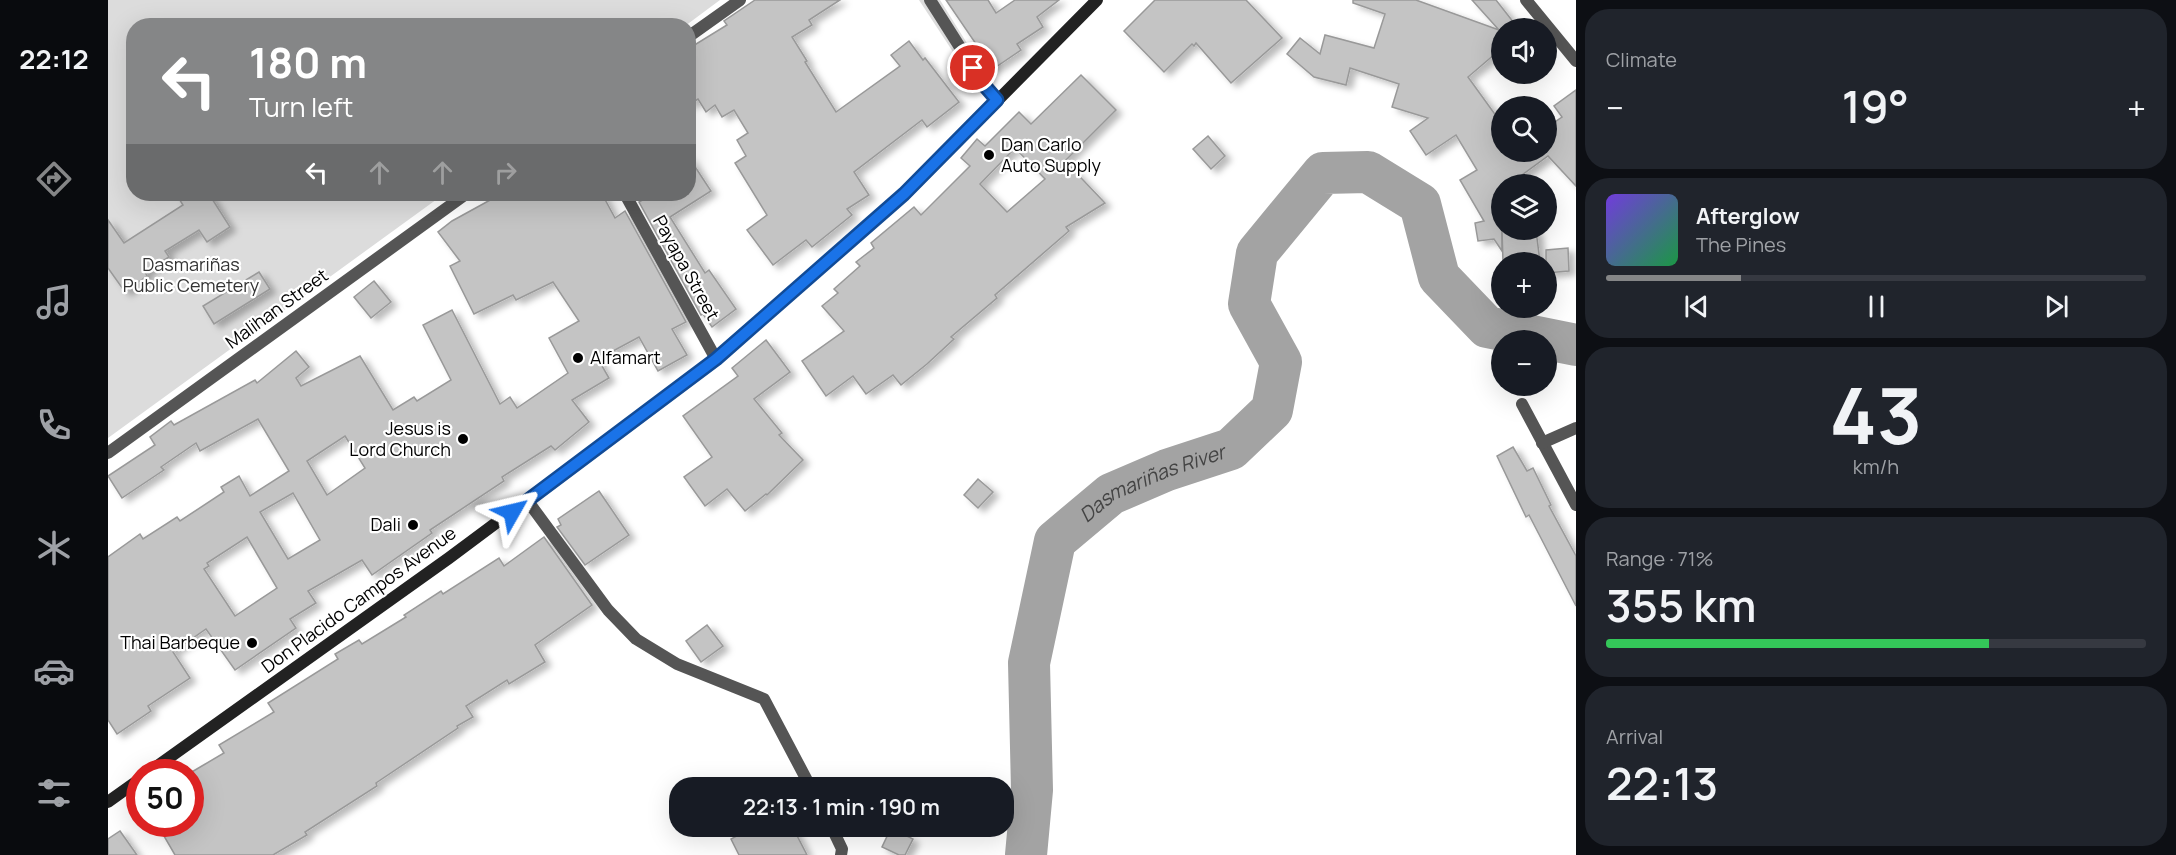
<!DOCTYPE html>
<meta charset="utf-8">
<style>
:root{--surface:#171b24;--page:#20242c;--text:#f1f3f6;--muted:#9ea1a6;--line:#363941;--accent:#858687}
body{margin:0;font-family:Manrope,sans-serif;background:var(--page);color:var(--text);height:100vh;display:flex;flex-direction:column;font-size:22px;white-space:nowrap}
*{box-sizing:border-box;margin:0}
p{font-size:20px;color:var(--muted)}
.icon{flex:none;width:33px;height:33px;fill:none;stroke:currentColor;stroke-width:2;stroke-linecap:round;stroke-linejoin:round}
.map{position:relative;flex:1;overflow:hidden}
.sheet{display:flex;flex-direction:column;gap:9px;padding:9px;background:#0d0f14;width:600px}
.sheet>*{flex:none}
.banner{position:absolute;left:18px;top:18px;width:570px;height:183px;border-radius:24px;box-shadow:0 6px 24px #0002;background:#858687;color:#fff;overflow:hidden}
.buttons{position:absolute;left:1383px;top:18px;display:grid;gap:12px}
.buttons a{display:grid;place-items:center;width:66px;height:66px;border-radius:50%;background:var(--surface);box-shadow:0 6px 24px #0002;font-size:30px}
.speed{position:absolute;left:18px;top:759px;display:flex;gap:12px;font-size:30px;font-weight:700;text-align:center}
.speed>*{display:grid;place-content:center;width:78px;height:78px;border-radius:50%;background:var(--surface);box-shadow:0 6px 24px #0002;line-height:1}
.speed .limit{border:9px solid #d22;background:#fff;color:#111}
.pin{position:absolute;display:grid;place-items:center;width:51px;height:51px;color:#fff;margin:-26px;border:3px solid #fff;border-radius:50%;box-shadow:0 2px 6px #0007}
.me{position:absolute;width:66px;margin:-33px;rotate:53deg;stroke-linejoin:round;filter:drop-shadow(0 0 4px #0008)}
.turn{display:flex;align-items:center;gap:21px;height:126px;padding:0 24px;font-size:27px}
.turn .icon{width:78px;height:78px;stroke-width:2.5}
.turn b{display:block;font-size:42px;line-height:51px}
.lanes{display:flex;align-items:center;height:57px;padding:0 24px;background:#0003;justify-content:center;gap:30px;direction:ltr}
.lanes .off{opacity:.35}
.big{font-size:45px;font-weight:600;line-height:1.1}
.sheet .tile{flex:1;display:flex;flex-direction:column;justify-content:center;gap:9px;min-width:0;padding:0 21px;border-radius:24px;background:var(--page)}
.sheet .dial{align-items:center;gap:0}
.dial b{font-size:78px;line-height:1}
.song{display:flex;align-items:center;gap:18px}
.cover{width:72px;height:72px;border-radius:9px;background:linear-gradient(135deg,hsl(260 70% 55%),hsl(140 70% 35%))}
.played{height:6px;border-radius:3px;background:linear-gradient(90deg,var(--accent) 25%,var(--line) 25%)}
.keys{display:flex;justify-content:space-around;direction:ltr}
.heat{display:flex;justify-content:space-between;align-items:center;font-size:33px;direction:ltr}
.charge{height:9px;border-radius:4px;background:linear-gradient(90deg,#34c759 71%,var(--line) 0)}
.trip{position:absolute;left:561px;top:777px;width:345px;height:60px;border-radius:24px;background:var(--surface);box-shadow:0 6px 24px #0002;font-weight:600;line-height:60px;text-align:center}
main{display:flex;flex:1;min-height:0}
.tab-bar{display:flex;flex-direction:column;width:108px;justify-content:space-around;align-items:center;background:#090b0e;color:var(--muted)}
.tab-bar .icon{width:42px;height:42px}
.tab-bar .active{color:var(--accent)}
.tab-bar b{font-size:27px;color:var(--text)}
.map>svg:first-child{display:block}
.green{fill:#dcdcdc}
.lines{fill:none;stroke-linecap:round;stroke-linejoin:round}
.river{stroke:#a3a3a3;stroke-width:42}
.building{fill:#c4c4c4;stroke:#999;stroke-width:1.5;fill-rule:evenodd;filter:url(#shadow)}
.street{stroke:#555;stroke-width:12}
.secondary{stroke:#222;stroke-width:12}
.route-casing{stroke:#114b97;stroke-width:15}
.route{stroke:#1a73e8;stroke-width:10}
.poi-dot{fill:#000;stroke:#fff;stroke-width:2}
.labels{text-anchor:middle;stroke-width:4.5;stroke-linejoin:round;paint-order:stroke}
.poi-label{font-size:18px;fill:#000;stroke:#fff;text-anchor:end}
.park-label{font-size:18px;fill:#333;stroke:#fff}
.street-label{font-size:18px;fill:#000;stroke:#fff}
.water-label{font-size:20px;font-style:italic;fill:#444;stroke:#fff}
</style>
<main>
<nav class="tab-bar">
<b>22:12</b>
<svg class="icon active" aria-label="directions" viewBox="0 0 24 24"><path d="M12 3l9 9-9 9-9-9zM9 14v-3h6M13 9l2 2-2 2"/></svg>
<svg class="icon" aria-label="music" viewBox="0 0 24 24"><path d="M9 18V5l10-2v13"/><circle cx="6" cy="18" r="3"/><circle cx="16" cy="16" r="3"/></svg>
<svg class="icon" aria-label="phone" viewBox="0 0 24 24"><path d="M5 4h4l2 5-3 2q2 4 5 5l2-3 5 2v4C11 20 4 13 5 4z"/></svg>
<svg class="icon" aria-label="climate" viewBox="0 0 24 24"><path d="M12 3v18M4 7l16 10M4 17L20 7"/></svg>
<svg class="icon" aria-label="car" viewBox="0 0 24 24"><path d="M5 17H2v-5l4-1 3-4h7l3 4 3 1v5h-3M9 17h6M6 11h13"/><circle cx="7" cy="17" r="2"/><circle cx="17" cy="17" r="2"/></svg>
<svg class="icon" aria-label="filters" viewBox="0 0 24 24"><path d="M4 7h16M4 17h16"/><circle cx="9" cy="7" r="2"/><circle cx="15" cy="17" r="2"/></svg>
</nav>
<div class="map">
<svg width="1468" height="855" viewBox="0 0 1468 855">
<defs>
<filter id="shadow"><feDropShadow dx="6" dy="4" stdDeviation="3" flood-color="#0004"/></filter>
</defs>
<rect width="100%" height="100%" fill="#fff"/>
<!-- green -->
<g class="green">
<polygon points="0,0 612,0 577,26 26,26 26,194 336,194 0,438"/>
<polygon points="811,0 832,0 882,80 870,90"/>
</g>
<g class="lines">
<!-- river -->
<path class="river" id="s1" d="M918,855L924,790L921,663L947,541L1003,494L1059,470L1123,449L1164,410L1173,362L1141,304L1149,253L1215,173L1260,172L1312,204L1331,277L1379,327L1468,345"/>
</g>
<!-- building -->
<g class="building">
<polygon points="647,0 732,0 701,20 704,25 684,37 699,61 697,62 728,112 792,66 783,55 801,41 815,60 817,58 851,102 819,127 814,120 746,172 761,195 739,209 744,215 704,247 698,240 665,265 639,230 659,215 627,163 638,156 629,140 640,133 626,110 614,117 607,105 598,112 590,99 580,105 580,49 619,25 616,21"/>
<polygon points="838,0 880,0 888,13 907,0 951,0 929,17 935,27 909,44 913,50 885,69"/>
<polygon points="1047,0 1138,0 1174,38 1123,83 1088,43 1086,46 1084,44 1056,72 1016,31"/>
<polygon points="1245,0 1308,0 1391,30 1364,0 1388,0 1410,28 1394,28 1394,48 1360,77 1394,124 1394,152 1438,152 1438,128 1454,117 1446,106 1468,90 1468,186 1440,156 1414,175 1419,184 1394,184 1394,251 1386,239 1370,241 1367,223 1376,221 1352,180 1369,170 1348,135 1318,155 1302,131 1320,118 1284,107 1291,84 1242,68 1238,85 1206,77 1179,54 1192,38 1212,54 1217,35 1266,48 1277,14 1245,3"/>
<path d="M973,75L1008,110L957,161L997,203L958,227L961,231L887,295L889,298L843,337L846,339L819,364L793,385L785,375L758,394L745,376L718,396L694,361L736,331L714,306L730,293L726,289L752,266L748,262L766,248L763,243L806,207L813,215L862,166L853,158L869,139L877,146L911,112L923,124ZM907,148L937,179L899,212L872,184Z"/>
<polygon points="1100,136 1117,156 1103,169 1085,149"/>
<polygon points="580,156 603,191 562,217 597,273 601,270 628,309 604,327 595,314 593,315 531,202 545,194 580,194"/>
<polygon points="68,194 101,194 122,227 99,242 91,230 57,251 61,257 37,272 39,276 17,292 0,268 0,220 16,243 75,205"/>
<path d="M393,194H494L507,218L517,211L578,322L564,329L579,355L550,371L531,337L490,359L501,378L464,400L481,422L447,450L443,446L394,477L396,481L322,530L324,533L264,575L254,560L200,591L208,603L182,619L188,628L127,670L98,629L65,652L82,678L40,706L43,711L9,734L0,720V557L32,534L35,539L69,517L72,521L116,492L113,487L131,476L142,496L181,471L150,419L92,451L88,443L53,467L56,470L14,498L0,476L47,445L42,437L63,421L66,425L147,380L149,383L188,351L201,367L188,378L193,386L252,356L285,410L306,397L309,401L343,380L315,325L344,310L392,404L402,397L409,408L460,373L441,338L471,321L445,282L408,300L405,295L366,314L342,266L352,261L330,232L344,221ZM237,436L257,468L219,495L199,461ZM185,493L212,540L180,559L152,512ZM139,537L169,588L127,616L96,569L101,566L99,563Z"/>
<polygon points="1394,230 1428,230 1432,262 1395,262"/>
<polygon points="1460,248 1461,271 1438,273 1438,250"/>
<polygon points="151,272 162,289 106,324 95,306"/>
<polygon points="266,281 283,302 263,318 246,297"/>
<polygon points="658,340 682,372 646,399 674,433 671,435 695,460 659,495 658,494 637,511 619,489 597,506 576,477 604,457 575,416 630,376 624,368"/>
<polygon points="1405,447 1419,471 1425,468 1443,505 1441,506 1468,556 1468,606 1421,515 1418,517 1389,456"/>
<polygon points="870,479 885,492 870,508 856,495"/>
<polygon points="491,491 521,535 477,565 449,527 453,525 450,519"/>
<polygon points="436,537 484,605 427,645 437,662 401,684 399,680 358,706 365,717 349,726 350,728 268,783 269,786 197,832 199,835 165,855 67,855 49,824 82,824 82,773 116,753 111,745 166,712 160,703 230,659 227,654 251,640 254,644 298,617 296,615 333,591 335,594 391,558 396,566"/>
<polygon points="599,625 615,646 593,662 578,641"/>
<polygon points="647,826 684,826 699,855 631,855 623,839"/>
<polygon points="783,828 805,839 797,855 791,855 774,847"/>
<polygon points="12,831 29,855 0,855 0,839"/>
</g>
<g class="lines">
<!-- street -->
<g class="street">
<polyline points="822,0 876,85 889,100"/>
<polyline points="1418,0 1468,61"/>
<polyline points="580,37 632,0"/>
<polyline points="517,194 608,359"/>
<polyline points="1414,404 1468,505"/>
<polyline points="1434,443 1468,428"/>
<polyline points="0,453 358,194"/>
<polyline points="419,500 500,610 528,639 569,664 656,699 703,788"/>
<polyline points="723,826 734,849 733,855"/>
</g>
<!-- secondary -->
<g class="secondary">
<polyline points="41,772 341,558 608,359 797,194 989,0"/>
<polyline points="0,802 32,779"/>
</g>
</g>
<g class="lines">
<!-- route casing -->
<g class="route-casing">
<polyline id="route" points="404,512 608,359 796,194 889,100 876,85 865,68"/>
</g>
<!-- route -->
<use href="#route" class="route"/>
</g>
<!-- markers -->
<g class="poi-dot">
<circle cx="881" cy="155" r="6"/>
<circle cx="470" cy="358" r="6"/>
<circle cx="355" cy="439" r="6"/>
<circle cx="305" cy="525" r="6"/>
<circle cx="144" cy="643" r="6"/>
</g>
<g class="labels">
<!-- poi labels -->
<g class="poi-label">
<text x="893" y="151" text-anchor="start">Dan Carlo<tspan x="893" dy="21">Auto Supply</tspan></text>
<text x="482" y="364" text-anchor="start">Alfamart</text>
<text x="343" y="435">Jesus is<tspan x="343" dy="21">Lord Church</tspan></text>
<text x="293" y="531">Dali</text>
<text x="132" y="649">Thai Barbeque</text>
</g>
<!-- park labels -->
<g class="park-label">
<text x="83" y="271">Dasmariñas<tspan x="83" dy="21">Public Cemetery</tspan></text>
</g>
<!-- street labels -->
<g class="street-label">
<text transform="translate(578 268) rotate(61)" y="6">Payapa Street</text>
<text transform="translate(169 309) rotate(-36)" y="6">Malihan Street</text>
<text transform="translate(251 600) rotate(-36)" y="6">Don Placido Campos Avenue</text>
</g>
<!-- water labels -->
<g class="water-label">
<text dy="7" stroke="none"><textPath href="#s1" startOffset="432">Dasmariñas River</textPath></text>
</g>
</g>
</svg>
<div class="buttons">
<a><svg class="icon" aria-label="sound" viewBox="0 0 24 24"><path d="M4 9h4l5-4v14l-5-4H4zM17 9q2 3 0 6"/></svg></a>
<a><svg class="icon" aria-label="search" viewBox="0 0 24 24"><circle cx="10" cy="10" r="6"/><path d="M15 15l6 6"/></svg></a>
<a><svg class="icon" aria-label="layers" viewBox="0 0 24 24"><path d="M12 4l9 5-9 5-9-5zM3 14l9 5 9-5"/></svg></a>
<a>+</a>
<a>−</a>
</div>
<div class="speed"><div class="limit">50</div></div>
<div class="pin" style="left:865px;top:68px;background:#d93025"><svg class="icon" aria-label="arrive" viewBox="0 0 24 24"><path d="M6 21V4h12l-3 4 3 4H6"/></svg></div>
<svg class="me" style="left:404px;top:512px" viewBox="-20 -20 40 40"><path d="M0-17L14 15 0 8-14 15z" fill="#1a73e8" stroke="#fff" stroke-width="4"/></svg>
<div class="trip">22:13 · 1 min · 190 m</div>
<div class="banner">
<div class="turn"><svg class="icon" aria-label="left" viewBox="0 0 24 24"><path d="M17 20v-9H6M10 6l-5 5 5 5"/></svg><div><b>180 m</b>Turn left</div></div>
<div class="lanes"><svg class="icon" aria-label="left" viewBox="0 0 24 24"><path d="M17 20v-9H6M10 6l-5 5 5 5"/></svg><svg class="icon off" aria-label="ahead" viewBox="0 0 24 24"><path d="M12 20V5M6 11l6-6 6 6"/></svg><svg class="icon off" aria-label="ahead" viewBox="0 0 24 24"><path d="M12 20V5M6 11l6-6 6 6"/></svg><svg class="icon off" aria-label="right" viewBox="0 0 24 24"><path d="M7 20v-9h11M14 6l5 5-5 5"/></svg></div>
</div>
</div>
<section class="sheet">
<div class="tile"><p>Climate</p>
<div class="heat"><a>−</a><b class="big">19°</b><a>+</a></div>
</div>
<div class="tile">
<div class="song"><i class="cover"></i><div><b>Afterglow</b><p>The Pines</p></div></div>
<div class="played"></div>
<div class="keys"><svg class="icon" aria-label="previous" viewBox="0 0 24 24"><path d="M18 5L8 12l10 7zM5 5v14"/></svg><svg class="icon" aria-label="pause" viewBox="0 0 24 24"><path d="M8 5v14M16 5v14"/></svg><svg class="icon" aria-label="next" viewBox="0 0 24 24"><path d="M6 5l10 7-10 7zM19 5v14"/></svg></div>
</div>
<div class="tile dial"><b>43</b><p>km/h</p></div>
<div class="tile"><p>Range · 71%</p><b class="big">355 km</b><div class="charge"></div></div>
<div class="tile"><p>Arrival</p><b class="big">22:13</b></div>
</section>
</main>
